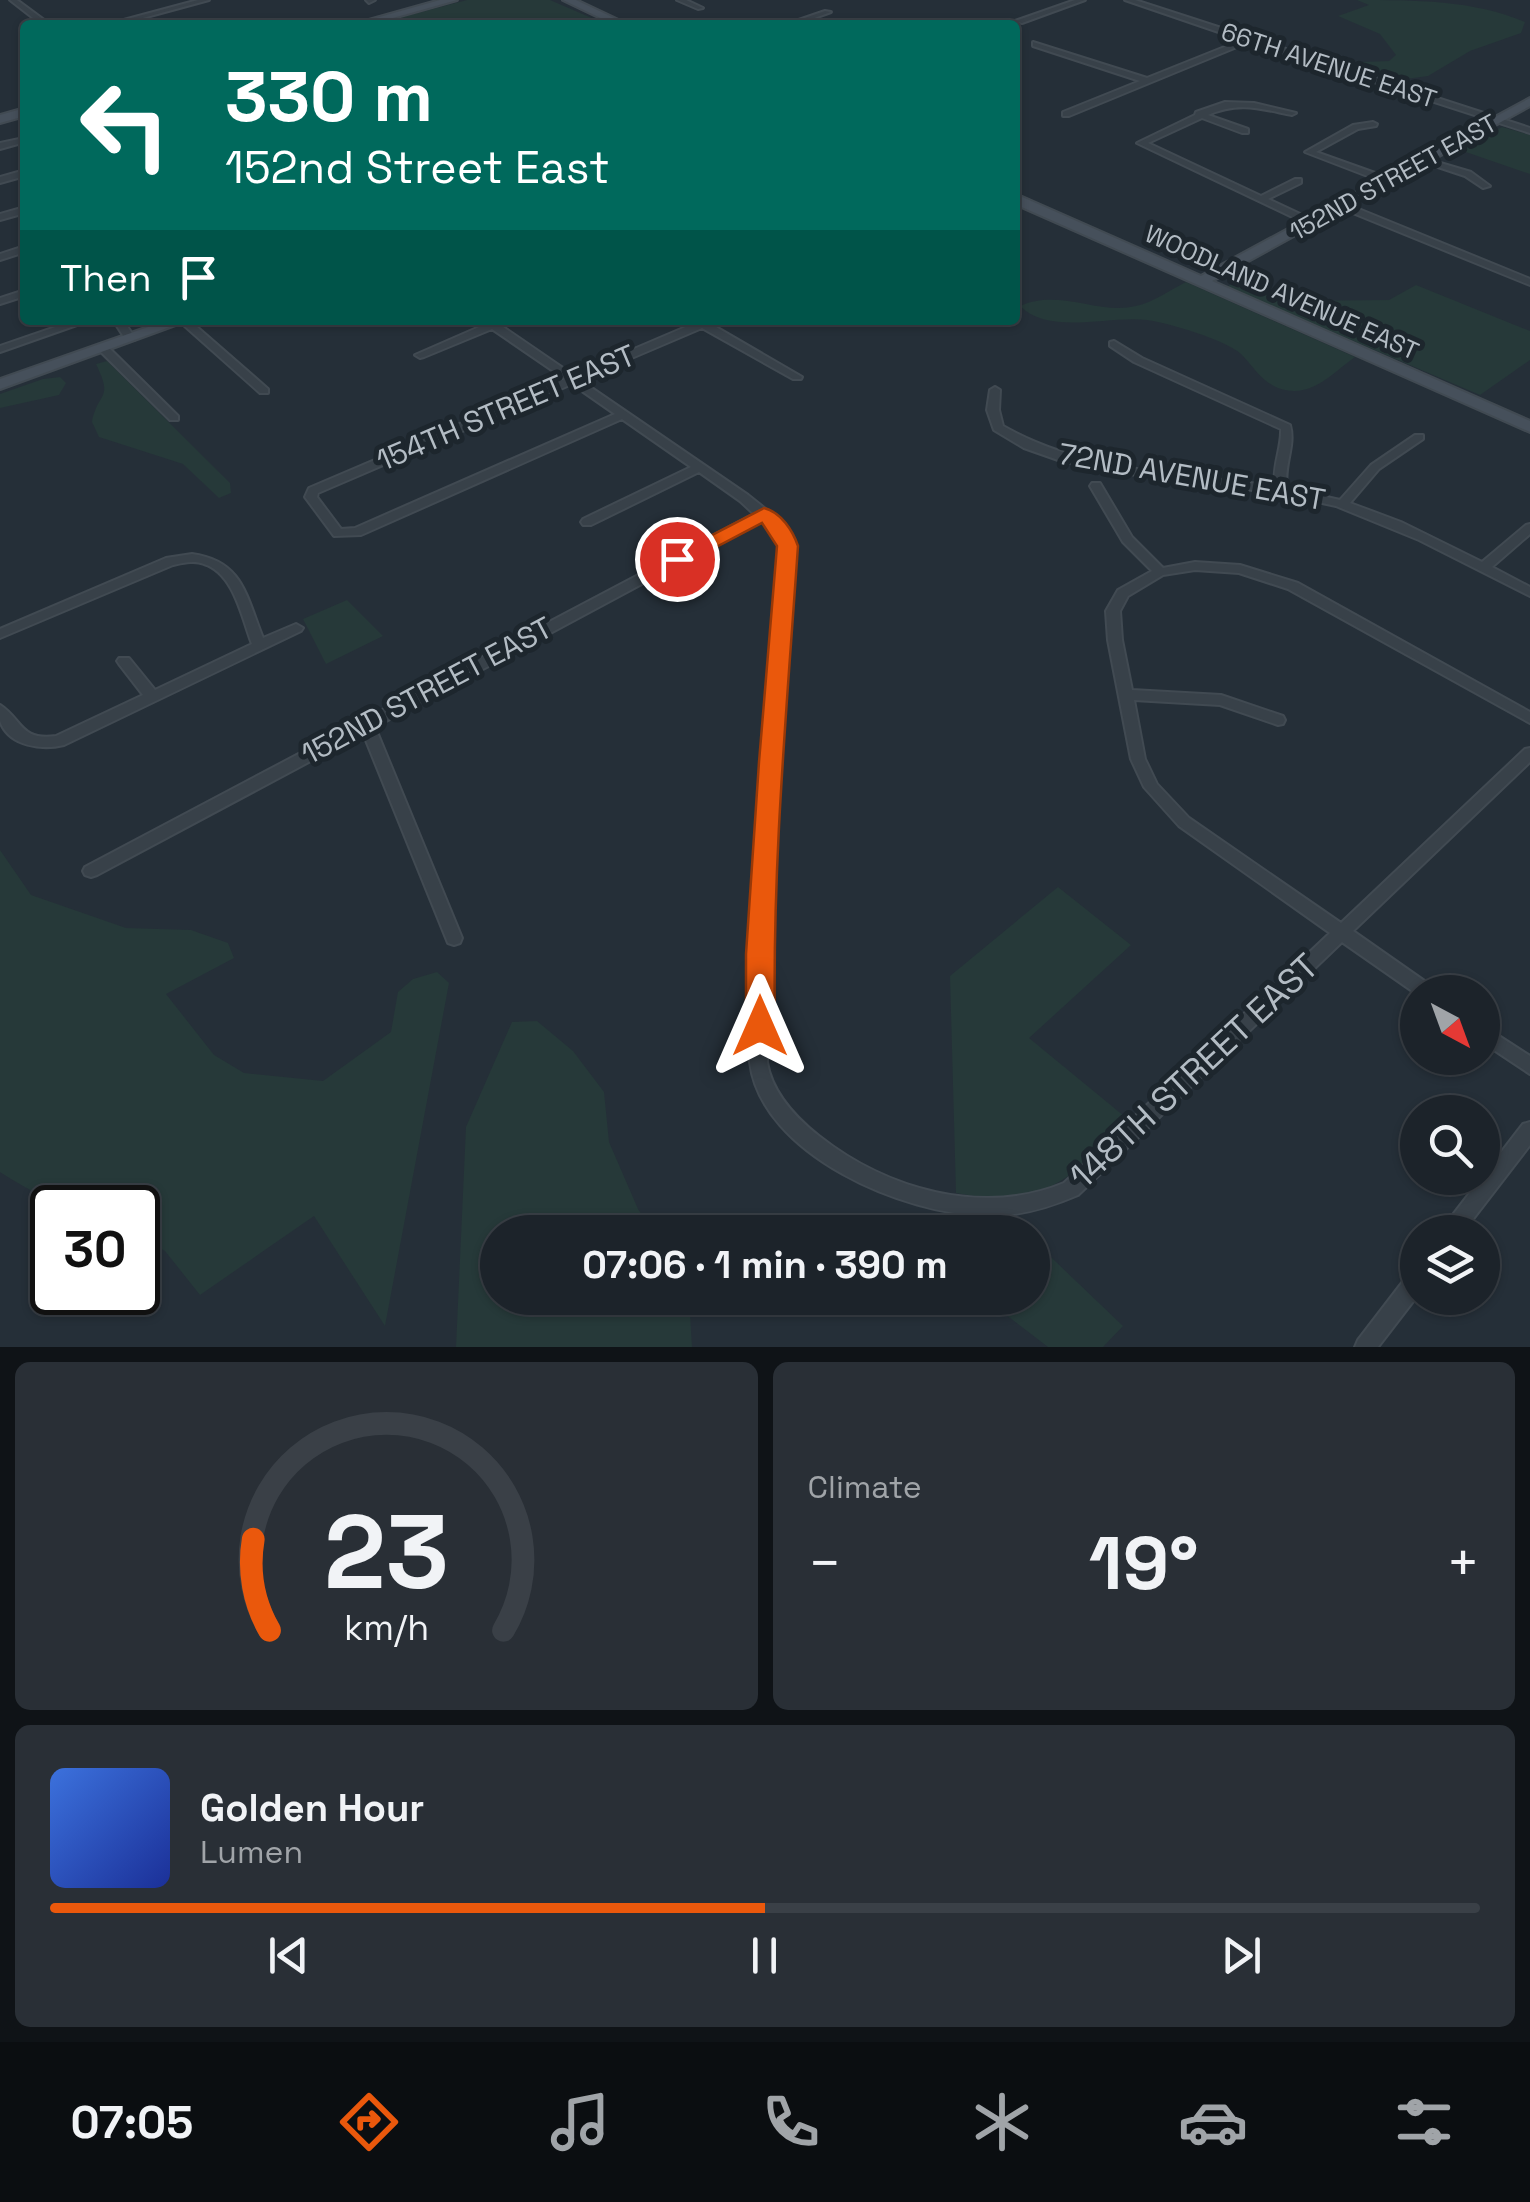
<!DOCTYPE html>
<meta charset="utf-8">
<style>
:root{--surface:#1c232a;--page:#292f36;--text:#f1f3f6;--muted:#a0a4a8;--line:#3a4047;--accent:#ea580c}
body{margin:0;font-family:"Space Grotesk",sans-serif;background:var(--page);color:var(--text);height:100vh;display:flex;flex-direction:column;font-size:38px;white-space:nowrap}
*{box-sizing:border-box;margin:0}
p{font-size:32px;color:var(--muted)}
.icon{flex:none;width:55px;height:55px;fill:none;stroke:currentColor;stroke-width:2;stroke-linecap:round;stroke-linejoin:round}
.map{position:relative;height:1347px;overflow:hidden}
.panel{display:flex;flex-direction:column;gap:15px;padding:15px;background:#0f1317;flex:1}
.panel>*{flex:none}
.banner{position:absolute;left:20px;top:20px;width:1000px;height:305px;border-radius:10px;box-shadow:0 2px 8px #0004,0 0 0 2px var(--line);background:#00695c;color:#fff;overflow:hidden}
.needle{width:65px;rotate:139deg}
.fabs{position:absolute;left:1400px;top:975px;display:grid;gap:20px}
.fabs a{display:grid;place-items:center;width:100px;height:100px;border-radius:50%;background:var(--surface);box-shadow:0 2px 8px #0004,0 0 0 2px var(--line);font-size:50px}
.speed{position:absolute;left:30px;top:1185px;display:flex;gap:20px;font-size:50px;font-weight:700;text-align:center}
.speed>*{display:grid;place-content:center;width:130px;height:130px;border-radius:50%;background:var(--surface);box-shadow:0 2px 8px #0004,0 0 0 2px var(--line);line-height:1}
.speed .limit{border:5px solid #111;border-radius:15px;background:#fff;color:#111}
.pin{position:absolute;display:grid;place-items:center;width:85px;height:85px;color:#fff;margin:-42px;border:5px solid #fff;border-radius:50%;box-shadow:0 2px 10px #0007}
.me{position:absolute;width:110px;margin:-55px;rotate:0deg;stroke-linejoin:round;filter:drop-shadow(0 0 8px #0008)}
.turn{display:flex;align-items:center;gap:35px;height:210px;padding:0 40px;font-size:45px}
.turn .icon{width:130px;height:130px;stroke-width:2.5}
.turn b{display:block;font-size:70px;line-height:85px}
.then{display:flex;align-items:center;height:95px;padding:0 40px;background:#0003;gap:20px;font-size:38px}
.big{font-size:75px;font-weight:700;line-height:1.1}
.panel .tile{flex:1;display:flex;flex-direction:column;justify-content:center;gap:15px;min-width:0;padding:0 35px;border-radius:15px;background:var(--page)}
.panel .dial{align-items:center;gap:0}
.dial svg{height:260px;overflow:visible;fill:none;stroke:var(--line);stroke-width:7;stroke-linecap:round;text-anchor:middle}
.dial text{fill:var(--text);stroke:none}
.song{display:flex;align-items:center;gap:30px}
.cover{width:120px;height:120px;border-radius:15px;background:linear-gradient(135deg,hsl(220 70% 55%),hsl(230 70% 35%))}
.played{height:10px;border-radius:5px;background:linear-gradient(90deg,var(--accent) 50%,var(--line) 50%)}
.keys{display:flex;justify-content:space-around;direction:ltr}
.heat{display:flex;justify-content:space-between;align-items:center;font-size:55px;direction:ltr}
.panel .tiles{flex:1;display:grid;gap:15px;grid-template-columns:1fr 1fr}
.tile:last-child{grid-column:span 2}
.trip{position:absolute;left:480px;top:1215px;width:570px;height:100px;border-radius:50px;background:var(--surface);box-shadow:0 2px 8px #0004,0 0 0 2px var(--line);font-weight:700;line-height:100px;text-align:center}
.menu{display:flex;height:160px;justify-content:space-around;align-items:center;background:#0b0e11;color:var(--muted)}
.menu .icon{width:70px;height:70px}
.menu .active{color:var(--accent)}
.menu b{font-size:45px;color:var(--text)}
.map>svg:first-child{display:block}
.green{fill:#263939}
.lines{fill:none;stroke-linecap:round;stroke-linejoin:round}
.street-casing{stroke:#414a52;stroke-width:4}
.secondary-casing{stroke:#414a52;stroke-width:4}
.street{fill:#384149;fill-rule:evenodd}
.secondary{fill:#46505b;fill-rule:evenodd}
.route{fill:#ea580c;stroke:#983908;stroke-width:2.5}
.labels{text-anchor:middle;stroke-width:10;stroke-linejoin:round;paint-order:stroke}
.far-street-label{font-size:25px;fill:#b3bcc4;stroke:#1d262d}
.street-label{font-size:30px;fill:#b3bcc4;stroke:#1d262d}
.near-street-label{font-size:35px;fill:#b3bcc4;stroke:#1d262d}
</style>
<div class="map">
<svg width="1530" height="1347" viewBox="0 0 1530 1347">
<rect width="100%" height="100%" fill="#252f38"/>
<!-- green -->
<g class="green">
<polygon points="467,0 550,0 608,25 372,25"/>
<path d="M1357,0C1414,0 1474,0 1525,22L1521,33L1470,51L1428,76L1391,81L1335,63L1389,61L1396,55L1380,34L1338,16L1369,5Z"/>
<polygon points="1502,127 1530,135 1530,174 1460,150"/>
<polygon points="1238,279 1292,301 1389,300 1416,285 1530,331 1530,360 1480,395 1227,287"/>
<path d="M1186,282L1355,357C1332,373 1313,398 1281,389C1262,383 1254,367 1241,354C1226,340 1169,323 1147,320C1109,315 1050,336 1020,306C1059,288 1098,315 1136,306C1154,302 1170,290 1186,282Z"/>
<path d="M107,361L230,483L231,493L219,498L183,464L99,437L92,422C98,391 114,401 96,364Z"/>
<polygon points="60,377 66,383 59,395 0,408 0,394 43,379"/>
<polygon points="347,600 383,636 326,664 303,619"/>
<path d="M0,850L31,895L126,928L191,930L228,943L234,958L166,994L214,1055L244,1073L323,1081L391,1032L398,992L413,979L437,972L449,983L385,1326L314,1216L200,1295L165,1251L138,1236V1208C71,1208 58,1209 0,1172Z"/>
<path d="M1058,887L1131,945L1029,1038L1130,1121C1069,1178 1046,1210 956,1193L950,976Z"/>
<polygon points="537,1021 573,1051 604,1092 609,1142 638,1209 653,1232 498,1232 498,1298 689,1298 692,1347 456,1347 466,1127 512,1022"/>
<polygon points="1033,1240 1123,1326 1103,1347 1048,1347 984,1298 1032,1298"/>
</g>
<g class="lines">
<!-- street casing -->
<g class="street-casing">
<g id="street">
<polygon points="10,0 17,0 51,25 42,25"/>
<polygon points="198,0 209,0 117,25 105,25"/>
<polygon points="366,0 375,0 369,3"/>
<polygon points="677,0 686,0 703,8 698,9"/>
<polygon points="1075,0 1085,0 1022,23 1015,21"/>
<polygon points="1125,0 1135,0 1530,128 1530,133 1249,42 1069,116 1063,116 1063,112 1140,81 1033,46 1033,42 1147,78 1242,40"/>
<polygon points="825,11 831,12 795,25 784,25"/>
<path d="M1225,102L1254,103L1296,113L1292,115C1261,109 1239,101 1208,115L1248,129V133H1242L1202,118L1148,143L1261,196L1295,179H1301V183L1268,199L1313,220V224H1307L1137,143L1195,115L1196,112Z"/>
<polygon points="1373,122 1377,124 1376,126 1358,129 1316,152 1389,178 1389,182 1383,182 1305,152 1353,125"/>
<polygon points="24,138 25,142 0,149 0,143"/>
<polygon points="1420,157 1471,172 1490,186 1483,188 1465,176 1420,161"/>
<polygon points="25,170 25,176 0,183 0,177"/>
<polygon points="1338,203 1344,203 1530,279 1530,285 1338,207"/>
<polygon points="25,207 25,213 0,220 0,214"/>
<polygon points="25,246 25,252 0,260 0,254"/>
<polygon points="25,290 25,296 0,304 0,298"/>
<polygon points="76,320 91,320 0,352 0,346"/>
<polygon points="113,320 123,320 135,338 134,340 126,340"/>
<polygon points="178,320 189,320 268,389 268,393 260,393"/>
<path d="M481,320H493L573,375L695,323L694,320H704L802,377L801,379H793L702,328L580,380L748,495L768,511L789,534L794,570L775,786L770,895L767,1062C772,1093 795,1117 819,1136C886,1189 982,1217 1064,1183L1330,933L1179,826L1144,787L1131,759L1108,640L1106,611L1118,590L1152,571L1123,542L1090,486L1092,483H1100L1132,537L1163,568L1195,562L1240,565L1298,583L1530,712V723L1288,589L1239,573L1195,570L1163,575L1128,596L1120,611L1122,640L1132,690L1221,695L1283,716L1285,720L1283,724L1278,725L1220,705L1134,700L1145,759L1157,784L1189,818L1341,923L1525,749L1530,748V762L1353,931L1433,987L1435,992H1418V995L1342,942L1078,1195C1048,1208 1020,1216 988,1216C905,1215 761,1155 750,1062L754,895L760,786L782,570L777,535L761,520L375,727L462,938L460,943L454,945L448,943L446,938L363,733L97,875L91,877L85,875L83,871L85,867L359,722L361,719L367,718L754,514L740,501L699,472L591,525H583L581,522L583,519L691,467L622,419L361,535L334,536L305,497L309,488L565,379L492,329L424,357L420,358L415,355L486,324ZM572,384L615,414L355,528L341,529L317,497L318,493Z"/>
<path d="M1114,341L1142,358L1290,425C1296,446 1283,466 1287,488L1340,500L1371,465L1415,435H1423V439L1379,469L1350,503L1401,522L1482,562L1526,525L1530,524V534L1492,567L1530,587V596L1419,540L1336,506L1276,493L1106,471L1061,461L1024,448L994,430L987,410L990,390L995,387L1000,390L999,410L1003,426C1085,473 1183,474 1275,486C1272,466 1282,448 1281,429L1134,362L1110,346V342Z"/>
<polygon points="103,345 107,346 178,416 178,420 170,420 99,350 99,346"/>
<path d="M192,554C243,561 246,596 263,638L296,624L303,628L301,631L64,745C43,750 9,747 0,721C0,721 0,706 0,705C23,720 20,741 56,736L143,695L119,664L117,661L119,658H129L155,690L252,644C242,618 234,573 204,564C194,560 183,563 173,565L0,638V629L166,558Z"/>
<polygon points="1482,1025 1530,1056 1530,1074 1482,1042"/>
<polygon points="1530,1122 1530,1145 1463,1232 1443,1232 1445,1225 1523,1124"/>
<polygon points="1418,1268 1418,1295 1378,1347 1355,1347 1358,1340 1411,1271"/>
</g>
</g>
<!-- secondary casing -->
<g class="secondary-casing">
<g id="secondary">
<polygon points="440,0 457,0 368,25 351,25"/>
<polygon points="563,0 576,0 629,25 615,25"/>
<polygon points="1530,98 1530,106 1212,281 1530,421 1530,432 1015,204 1015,195 1020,196 1201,276"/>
<polygon points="25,108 25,116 0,123 0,115"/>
<polygon points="168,320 189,320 0,389 0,379"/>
</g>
</g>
<!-- street -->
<use href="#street" class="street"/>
<!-- secondary -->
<use href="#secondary" class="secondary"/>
</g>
<!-- route -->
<path class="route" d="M764,508C781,512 793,531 798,546C787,706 772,866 775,1026L771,1035L760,1039L750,1035L746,1026V954L759,762L777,546L762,523L684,564H669L666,559Z"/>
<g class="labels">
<!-- far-street labels -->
<g class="far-street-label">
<text transform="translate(1329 65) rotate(18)" y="9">66TH AVENUE EAST</text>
<text transform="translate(1393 177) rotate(-29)" y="9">152ND STREET EAST</text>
<text transform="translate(1282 292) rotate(24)" y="9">WOODLAND AVENUE EAST</text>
</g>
<!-- street labels -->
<g class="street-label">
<text transform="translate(506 408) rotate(-23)" y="10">154TH STREET EAST</text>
<text transform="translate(1192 477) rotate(10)" y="10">72ND AVENUE EAST</text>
<text transform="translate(427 691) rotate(-28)" y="10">152ND STREET EAST</text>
</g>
<!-- near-street labels -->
<g class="near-street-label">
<text transform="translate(1194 1071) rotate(-43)" y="12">148TH STREET EAST</text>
</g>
</g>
</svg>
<div class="fabs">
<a><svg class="needle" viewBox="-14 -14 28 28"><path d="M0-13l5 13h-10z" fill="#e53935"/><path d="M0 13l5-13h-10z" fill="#a0a4a8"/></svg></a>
<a><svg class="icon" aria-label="search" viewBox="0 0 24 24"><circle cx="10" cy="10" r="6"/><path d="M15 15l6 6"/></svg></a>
<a><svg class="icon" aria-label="layers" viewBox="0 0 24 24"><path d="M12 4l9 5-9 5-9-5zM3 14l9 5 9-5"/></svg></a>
</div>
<div class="speed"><div class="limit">30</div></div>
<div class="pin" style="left:677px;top:559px;background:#d93025"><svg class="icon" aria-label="arrive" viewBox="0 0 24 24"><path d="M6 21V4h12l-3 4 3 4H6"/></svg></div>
<svg class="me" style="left:760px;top:1026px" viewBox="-20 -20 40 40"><path d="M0-17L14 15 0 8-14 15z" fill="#ea580c" stroke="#fff" stroke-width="4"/></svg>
<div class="trip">07:06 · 1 min · 390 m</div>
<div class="banner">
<div class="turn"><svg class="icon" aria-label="left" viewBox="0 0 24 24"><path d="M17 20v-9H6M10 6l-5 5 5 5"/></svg><div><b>330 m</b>152nd Street East</div></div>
<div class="then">Then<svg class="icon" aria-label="arrive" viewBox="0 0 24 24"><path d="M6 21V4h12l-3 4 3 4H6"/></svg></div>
</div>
</div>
<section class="panel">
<div class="tiles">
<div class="tile dial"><svg viewBox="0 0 100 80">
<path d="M14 69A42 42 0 1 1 86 69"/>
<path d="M14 69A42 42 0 0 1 9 41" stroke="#ea580c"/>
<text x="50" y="56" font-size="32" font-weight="700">23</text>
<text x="50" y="72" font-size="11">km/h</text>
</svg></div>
<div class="tile"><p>Climate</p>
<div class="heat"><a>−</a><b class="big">19°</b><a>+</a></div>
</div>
<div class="tile">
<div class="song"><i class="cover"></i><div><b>Golden Hour</b><p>Lumen</p></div></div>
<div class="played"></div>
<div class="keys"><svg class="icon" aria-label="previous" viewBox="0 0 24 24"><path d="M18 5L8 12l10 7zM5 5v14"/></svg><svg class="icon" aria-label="pause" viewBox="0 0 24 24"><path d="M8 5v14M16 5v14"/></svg><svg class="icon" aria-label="next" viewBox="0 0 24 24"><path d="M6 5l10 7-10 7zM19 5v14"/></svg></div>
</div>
</div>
</section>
<nav class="menu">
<b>07:05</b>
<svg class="icon active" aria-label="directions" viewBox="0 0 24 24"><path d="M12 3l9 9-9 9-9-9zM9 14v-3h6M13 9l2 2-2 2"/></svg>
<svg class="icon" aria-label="music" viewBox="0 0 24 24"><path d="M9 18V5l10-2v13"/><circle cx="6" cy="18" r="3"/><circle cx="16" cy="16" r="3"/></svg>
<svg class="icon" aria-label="phone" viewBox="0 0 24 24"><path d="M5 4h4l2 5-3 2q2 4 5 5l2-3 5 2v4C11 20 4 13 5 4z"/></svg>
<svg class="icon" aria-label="climate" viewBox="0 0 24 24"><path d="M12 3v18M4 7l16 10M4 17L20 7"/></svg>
<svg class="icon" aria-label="car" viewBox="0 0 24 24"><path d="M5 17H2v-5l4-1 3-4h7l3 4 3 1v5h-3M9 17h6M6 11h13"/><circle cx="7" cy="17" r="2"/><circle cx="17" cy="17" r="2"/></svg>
<svg class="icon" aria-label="filters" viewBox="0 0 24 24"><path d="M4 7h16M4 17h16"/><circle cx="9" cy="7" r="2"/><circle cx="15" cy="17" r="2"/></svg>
</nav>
